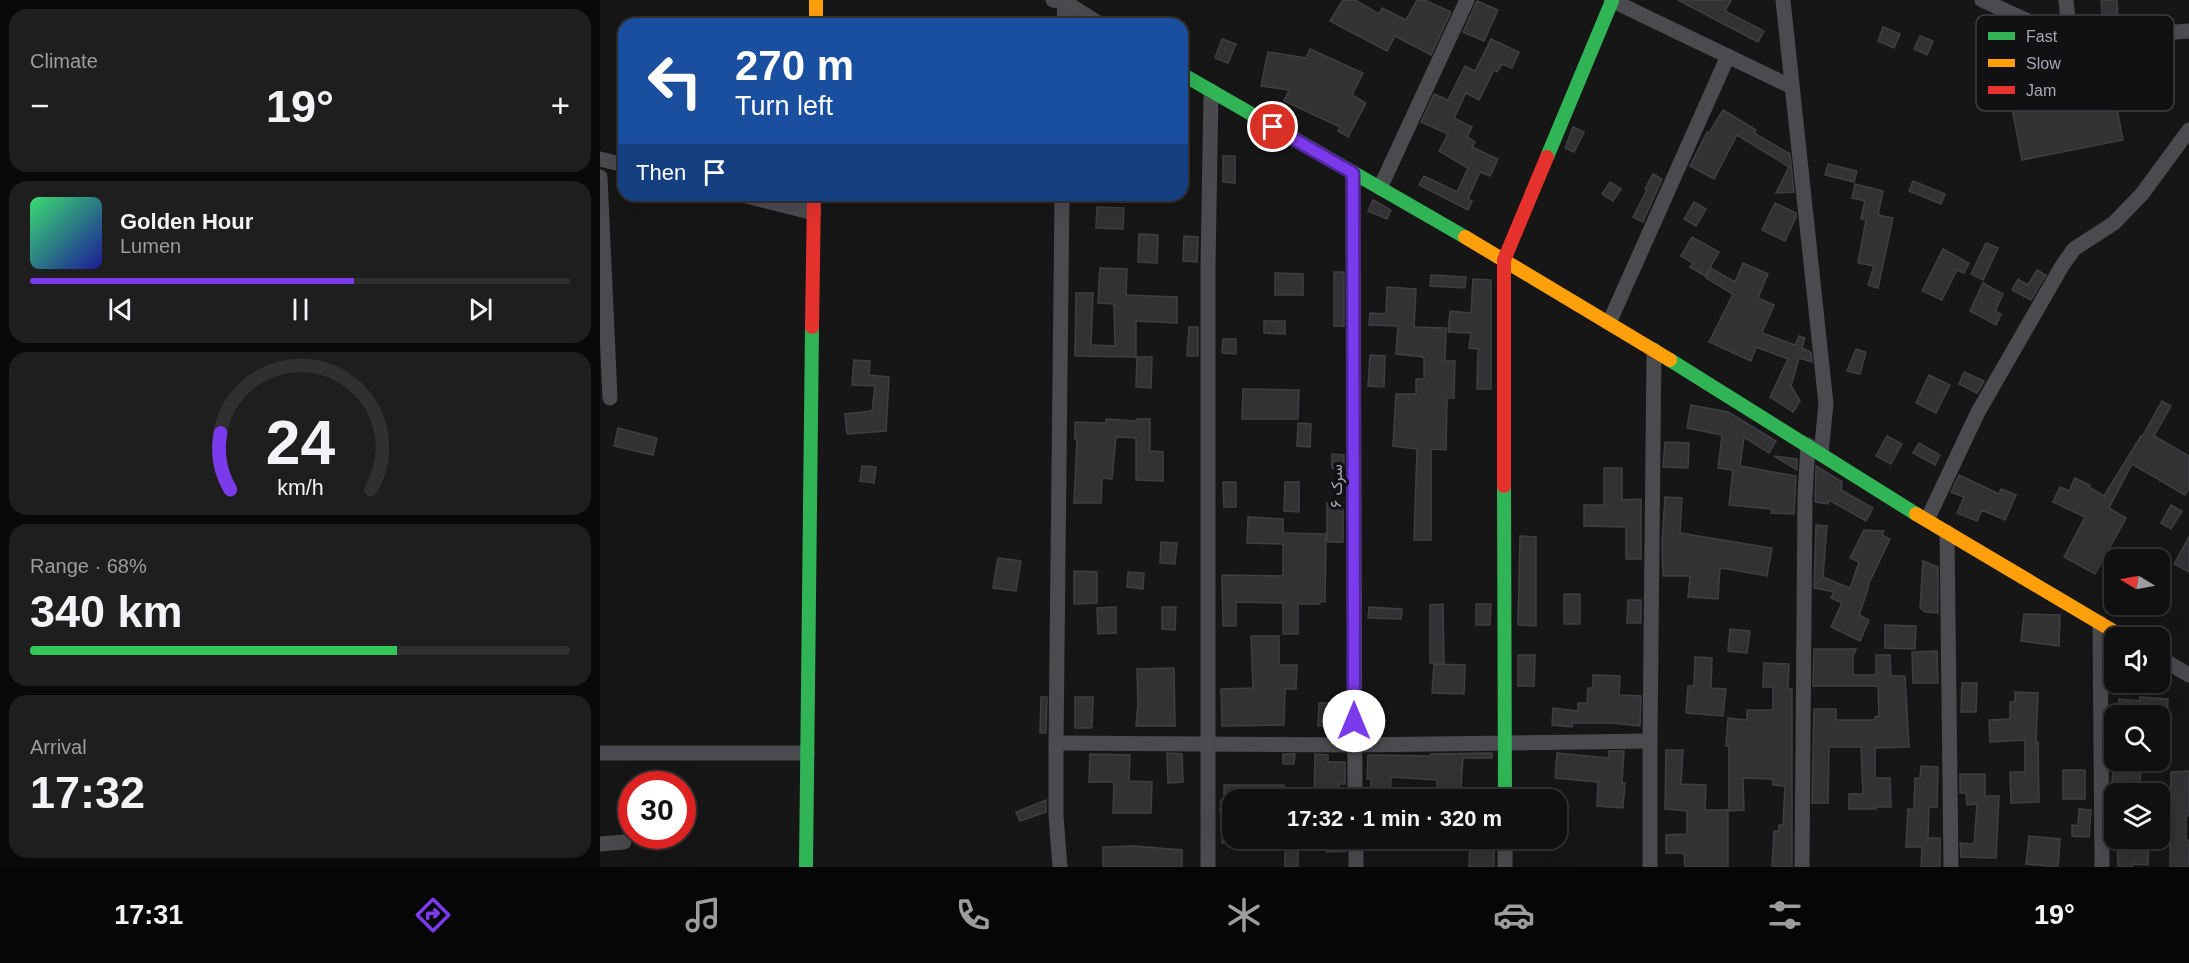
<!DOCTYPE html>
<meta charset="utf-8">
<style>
:root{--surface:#101010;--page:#1e1e1e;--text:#f1f3f6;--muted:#9c9d9f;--line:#303030;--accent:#7c3aed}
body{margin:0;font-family:Helvetica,Vazirmatn,sans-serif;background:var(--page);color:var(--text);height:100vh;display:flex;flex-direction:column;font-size:22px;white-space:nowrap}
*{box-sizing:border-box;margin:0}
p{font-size:20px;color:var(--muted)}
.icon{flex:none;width:33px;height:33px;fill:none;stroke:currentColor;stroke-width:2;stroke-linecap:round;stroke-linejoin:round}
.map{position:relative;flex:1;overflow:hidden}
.details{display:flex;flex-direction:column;gap:9px;padding:9px;background:#090909;width:600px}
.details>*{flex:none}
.guide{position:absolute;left:18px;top:18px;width:570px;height:183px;border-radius:18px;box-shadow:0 6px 24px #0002,0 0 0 2px var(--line);background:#1a4fa0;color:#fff;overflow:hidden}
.needle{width:39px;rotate:280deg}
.tools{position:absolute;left:1504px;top:549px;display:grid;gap:12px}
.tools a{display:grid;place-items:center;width:66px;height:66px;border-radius:12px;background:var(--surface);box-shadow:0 6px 24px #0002,0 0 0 2px var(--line);font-size:30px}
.speed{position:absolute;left:18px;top:771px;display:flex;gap:12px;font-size:30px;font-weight:700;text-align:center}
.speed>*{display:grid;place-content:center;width:78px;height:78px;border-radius:50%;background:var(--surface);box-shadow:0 6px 24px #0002,0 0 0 2px var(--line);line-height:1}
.speed .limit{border:9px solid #d22;background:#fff;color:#111}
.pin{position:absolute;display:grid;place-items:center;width:51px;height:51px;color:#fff;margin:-26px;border:3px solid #fff;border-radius:50%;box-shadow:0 2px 6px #0007}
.me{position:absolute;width:66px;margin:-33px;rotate:0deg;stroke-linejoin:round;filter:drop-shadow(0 0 4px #0008)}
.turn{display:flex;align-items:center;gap:21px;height:126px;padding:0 18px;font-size:27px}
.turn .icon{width:78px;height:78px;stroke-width:2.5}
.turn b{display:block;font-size:42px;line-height:51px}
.then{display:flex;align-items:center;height:57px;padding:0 18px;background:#0003;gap:12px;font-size:22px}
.big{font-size:45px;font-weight:800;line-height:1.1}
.details .card{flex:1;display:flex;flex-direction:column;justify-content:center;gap:9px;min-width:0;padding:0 21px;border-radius:18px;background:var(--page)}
.details .dial{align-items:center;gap:0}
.dial svg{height:156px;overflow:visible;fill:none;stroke:var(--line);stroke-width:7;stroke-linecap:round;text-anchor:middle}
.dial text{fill:var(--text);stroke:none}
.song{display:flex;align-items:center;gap:18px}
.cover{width:72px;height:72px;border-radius:9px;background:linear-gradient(135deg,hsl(140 70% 55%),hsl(240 70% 35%))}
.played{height:6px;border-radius:3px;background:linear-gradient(90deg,var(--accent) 60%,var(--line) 60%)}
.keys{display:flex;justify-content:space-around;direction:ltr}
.heat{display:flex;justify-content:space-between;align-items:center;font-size:33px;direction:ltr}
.charge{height:9px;border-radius:4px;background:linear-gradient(90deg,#34c759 68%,var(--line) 0)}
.trip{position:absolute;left:622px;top:789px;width:345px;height:60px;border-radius:18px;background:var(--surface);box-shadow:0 6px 24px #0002,0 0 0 2px var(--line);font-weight:800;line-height:60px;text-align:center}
.tabs{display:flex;height:96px;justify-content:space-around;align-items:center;background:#060606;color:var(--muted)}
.tabs .icon{width:42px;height:42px}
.tabs .on{color:var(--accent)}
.tabs b{font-size:27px;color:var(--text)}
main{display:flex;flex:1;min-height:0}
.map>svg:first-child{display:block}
.building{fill:#323234;stroke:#3f3e42;stroke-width:1.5}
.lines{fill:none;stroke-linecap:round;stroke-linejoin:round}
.street{stroke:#4a4a4f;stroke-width:15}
.fast{stroke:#30b455;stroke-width:14}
.slow{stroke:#ff9f0a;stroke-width:14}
.jam{stroke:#e5322d;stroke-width:14}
.route-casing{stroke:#51269a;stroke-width:15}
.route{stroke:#7c3aed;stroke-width:10}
.labels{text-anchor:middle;stroke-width:6;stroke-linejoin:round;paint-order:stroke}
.street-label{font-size:16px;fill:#a7a8b7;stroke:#111012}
.key{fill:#111012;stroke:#3e3e44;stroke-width:1.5}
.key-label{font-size:16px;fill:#a7a8b7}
</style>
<main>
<section class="details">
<div class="card"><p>Climate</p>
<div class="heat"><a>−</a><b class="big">19°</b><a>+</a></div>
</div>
<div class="card">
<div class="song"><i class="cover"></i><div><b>Golden Hour</b><p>Lumen</p></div></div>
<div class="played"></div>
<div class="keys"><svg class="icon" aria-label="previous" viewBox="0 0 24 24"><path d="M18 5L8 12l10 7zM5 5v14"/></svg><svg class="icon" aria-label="pause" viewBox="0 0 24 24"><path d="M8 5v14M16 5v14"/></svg><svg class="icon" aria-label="next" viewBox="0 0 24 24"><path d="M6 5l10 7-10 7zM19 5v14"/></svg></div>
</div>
<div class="card dial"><svg viewBox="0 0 100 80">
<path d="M14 69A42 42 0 1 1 86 69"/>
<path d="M14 69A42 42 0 0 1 9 40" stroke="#7c3aed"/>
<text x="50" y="56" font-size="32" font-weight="700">24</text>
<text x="50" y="72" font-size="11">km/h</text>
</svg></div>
<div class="card"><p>Range · 68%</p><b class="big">340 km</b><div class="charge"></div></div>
<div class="card"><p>Arrival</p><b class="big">17:32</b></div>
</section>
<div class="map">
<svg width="1589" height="867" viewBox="0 0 1589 867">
<rect width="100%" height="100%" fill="#161616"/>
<!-- building -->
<g class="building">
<polygon points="743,0 755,0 779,14 782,8 806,20 817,0 824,0 851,12 831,55 795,36 787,51 730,21"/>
<polygon points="1078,0 1131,0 1125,11 1164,31 1158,42"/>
<polygon points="1501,0 1517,0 1518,24 1503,25"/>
<polygon points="877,1 898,10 884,41 863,32"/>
<polygon points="1283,27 1300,34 1294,48 1278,41"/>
<polygon points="1320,36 1333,41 1327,55 1314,49"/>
<polygon points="622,39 636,44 628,63 615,58"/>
<polygon points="891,39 919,52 912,68 902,64 897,72 894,70 879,100 866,93 854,118 872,127 867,137 875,142 872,147 898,159 890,176 880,172 868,199 872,201 868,210 819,185 824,176 857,192 868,168 839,151 848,134 821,122 834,94 848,100 865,66 875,71"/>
<polygon points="710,49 763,73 752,95 766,103 748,137 738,131 740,127 684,101 689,90 661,86 668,52 706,58"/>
<polygon points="1513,89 1523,140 1422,160 1412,108"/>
<polygon points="1123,110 1156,130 1154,133 1190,154 1194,192 1176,193 1189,167 1137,135 1114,179 1090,166 1107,132 1109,133"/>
<polygon points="973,127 984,132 974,152 965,148"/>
<polygon points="623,156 635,156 635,183 623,182"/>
<polygon points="1228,164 1257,171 1254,182 1225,175"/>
<polygon points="1053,174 1062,179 1043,222 1033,217 1047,190 1045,189"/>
<polygon points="1313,181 1345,194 1341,204 1309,191"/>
<polygon points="1010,182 1021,189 1013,201 1002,194"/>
<polygon points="1255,184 1283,191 1278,215 1293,218 1278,288 1268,285 1274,266 1258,263 1266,220 1261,219 1265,201 1252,198"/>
<polygon points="773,200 791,210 787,219 768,211"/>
<polygon points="1094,202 1106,209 1096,226 1084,219"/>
<polygon points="1175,203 1196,213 1196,217 1185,241 1162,230"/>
<polygon points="497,207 524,208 523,229 496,228"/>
<polygon points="539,234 558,235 557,263 538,262"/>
<polygon points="584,236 598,237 597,262 583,261"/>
<polygon points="1092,237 1119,252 1105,276 1090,267 1093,263 1081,256"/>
<polygon points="1386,243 1398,248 1383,280 1371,274"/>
<polygon points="1343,249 1369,263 1364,273 1357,270 1342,300 1322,291"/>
<polygon points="1143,263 1168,274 1158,298 1174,305 1162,333 1195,345 1199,336 1205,338 1202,348 1211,352 1212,362 1199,358 1191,386 1200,401 1193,412 1170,397 1188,359 1156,347 1151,361 1109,342 1133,294 1106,278 1111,268 1135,282"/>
<polygon points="500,268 527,269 526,295 577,297 577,323 536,321 536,357 475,356 476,293 493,293 491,345 515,346 514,304 498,303"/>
<polygon points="1437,270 1446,275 1431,300 1412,290 1418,279 1428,285"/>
<rect x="734" y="272" width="10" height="54"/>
<polygon points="675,273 703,274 703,295 675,295"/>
<polygon points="831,275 866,277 865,288 830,286"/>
<polygon points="873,279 891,280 891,389 877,389 878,349 869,348 871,333 848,332 850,311 871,313"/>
<polygon points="1383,283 1403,294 1395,311 1401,314 1396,325 1370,311"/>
<polygon points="787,287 816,289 814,327 846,328 845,361 855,361 854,398 847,398 846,450 831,449 831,540 814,540 817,449 793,446 796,394 816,394 816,379 824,379 824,357 796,354 798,326 769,325 770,313 786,314"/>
<polygon points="664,321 685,321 685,334 664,333"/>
<polygon points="589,327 598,327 598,356 587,356"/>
<polygon points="623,339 636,339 636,354 622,353"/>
<polygon points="1256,349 1266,352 1260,374 1247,371"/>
<polygon points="770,355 785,356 784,387 768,386"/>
<polygon points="537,357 552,357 551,388 536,387"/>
<polygon points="254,360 270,361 269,375 289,377 286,431 247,434 245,414 272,411 275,386 252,385"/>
<polygon points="1364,372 1384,381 1377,393 1359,384"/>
<polygon points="1329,375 1350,385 1336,413 1316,403"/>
<polygon points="643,389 699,390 698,419 642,419"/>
<polygon points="1562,401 1571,406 1554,436 1589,456 1589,488 1585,495 1532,464 1509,508 1526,518 1495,574 1464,557 1485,517 1453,502 1460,487 1469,491 1475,478 1490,485 1489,487 1504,496 1541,436 1542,437"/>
<polygon points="1091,405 1128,412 1176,441 1169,453 1144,437 1140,466 1196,476 1194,514 1171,513 1172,509 1129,505 1133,470 1118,468 1122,435 1087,428"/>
<polygon points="506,419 537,421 537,419 550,419 550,451 563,452 563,481 536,480 536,438 516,437 512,479 502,478 501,503 474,503 477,439 475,439 475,422 506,423"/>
<polygon points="698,423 711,424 710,447 697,446"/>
<polygon points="18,428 57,438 53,455 14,446"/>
<polygon points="1287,436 1302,444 1291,464 1276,456"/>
<polygon points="1065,442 1089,443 1088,468 1063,467"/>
<polygon points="1319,443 1340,455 1335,465 1313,453"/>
<polygon points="732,454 744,455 744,468 732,468"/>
<polygon points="1174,456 1197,459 1197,470"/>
<polygon points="262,466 276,467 274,483 260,481"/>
<polygon points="1216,466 1242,482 1241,490 1273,508 1266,521 1229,500 1228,504 1215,502"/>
<polygon points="1004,468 1022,468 1022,500 1041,499 1041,559 1026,559 1026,527 984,526 984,505 1004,505"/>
<polygon points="1359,475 1399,494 1401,489 1416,495 1405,520 1382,510 1377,521 1357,513 1364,497 1351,492"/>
<polygon points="623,482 636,482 636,507 624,507"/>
<polygon points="685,482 699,482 699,512 684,511"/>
<polygon points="1065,497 1082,498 1080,533 1172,548 1167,576 1122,568 1120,569 1118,599 1088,597 1090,576 1063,576 1062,543"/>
<rect x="727" y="503" width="16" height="39"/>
<polygon points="1571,505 1582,511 1571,529 1561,523"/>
<polygon points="648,517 683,519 683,533 726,534 725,602 720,601 720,604 698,604 698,634 683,634 683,603 636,602 636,626 623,626 622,575 683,576 683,544 647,543"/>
<polygon points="1216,525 1227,526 1223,577 1250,588 1259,562 1250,558 1264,530 1284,531 1282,535 1290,539 1268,585 1269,586 1259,615 1269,620 1260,641 1231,627 1242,603 1231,598 1234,592 1214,588"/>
<polygon points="920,536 936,537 936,626 918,625"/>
<polygon points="1589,537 1589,572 1574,564"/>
<polygon points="561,542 577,543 575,564 560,563"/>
<polygon points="398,558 421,561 416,591 393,588"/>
<polygon points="1323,561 1338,567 1338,613 1325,612 1320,608"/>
<polygon points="474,571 497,572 497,603 474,604"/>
<polygon points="528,572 544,573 543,589 527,587"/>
<rect x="964" y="594" width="16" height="30"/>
<polygon points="1028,600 1041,600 1041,623 1027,623"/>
<polygon points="843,604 844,663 830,663 830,605"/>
<polygon points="876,604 891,604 890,625 876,625"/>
<polygon points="516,607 516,633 498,634 497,608"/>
<polygon points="562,607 576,607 575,630 562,629"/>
<polygon points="769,607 802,609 801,619 768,618"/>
<polygon points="1424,614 1460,615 1459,646 1421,641"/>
<polygon points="1285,625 1316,626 1315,649 1285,648"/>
<polygon points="1130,629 1150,631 1147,653 1128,651"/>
<polygon points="651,636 679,636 679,665 697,665 696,689 685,689 684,725 622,726 621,689 653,688"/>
<polygon points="1214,649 1256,649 1253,656 1253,675 1276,675 1276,655 1290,655 1291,676 1305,676 1309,747 1275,748 1275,778 1290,778 1291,807 1276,807 1276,809 1249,809 1249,794 1263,794 1261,747 1229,747 1228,803 1212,803 1214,709 1236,709 1236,720 1275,720 1275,717 1279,716 1278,686 1213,686"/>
<polygon points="1337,651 1338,683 1313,683 1312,652"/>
<polygon points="918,655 935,655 934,686 918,686"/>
<polygon points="1095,657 1112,658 1111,688 1126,689 1123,716 1086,713 1088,686 1094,686"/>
<polygon points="1164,663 1189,664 1188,689 1192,689 1192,867 1172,867 1174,831 1179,831 1179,825 1183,825 1185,786 1173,785 1173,779 1143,778 1144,810 1129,811 1129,746 1126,746 1128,718 1147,720 1147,710 1173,710 1173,687 1163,687"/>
<polygon points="834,664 865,665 864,694 832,693"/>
<polygon points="574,668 575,726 536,726 538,703 537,669"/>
<polygon points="993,675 1020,676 1019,695 1041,696 1040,726 1012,723 973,723 972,727 952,725 953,708 978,711 978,703 987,703 988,688 993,688"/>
<polygon points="1362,683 1377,683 1376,712 1361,712"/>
<polygon points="1415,692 1438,693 1436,742 1438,742 1439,802 1411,803 1410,772 1425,772 1425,740 1390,742 1389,720 1410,719 1410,702 1415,702"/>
<polygon points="441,697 447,697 446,733 440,733"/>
<polygon points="475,697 493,697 492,728 475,728"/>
<polygon points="1540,697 1568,699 1567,716 1517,713 1519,699 1540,701"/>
<polygon points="719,703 745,703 745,726 718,726"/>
<polygon points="1066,750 1083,750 1081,784 1106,785 1105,810 1128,810 1128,867 1085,867 1084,853 1066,853 1066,835 1087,834 1087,811 1065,809"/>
<polygon points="1009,751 1024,751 1022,783 1025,783 1023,808 997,806 998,782 955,778 957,753 1009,758"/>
<polygon points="567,753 582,754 583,782 568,783"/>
<polygon points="892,753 892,758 863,758 860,800 837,800 837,780 791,777 790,800 770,800 771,779 767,779 768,755 831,756 831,754"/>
<polygon points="490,754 530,755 529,781 552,782 551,813 513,813 514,782 489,782"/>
<polygon points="683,754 695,754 694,764 683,764"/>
<polygon points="715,754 728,755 728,762 745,762 745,784 739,784 738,799 714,800"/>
<polygon points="1514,760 1538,760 1538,768 1541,768 1539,794 1514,794 1514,782 1512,782"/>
<polygon points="1321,766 1338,767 1337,807 1329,807 1328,838 1340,838 1340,867 1321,867 1322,847 1306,847 1308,809 1314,810 1315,778 1320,778"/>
<rect x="1463" y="770" width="22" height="29"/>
<polygon points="1589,771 1589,816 1586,816 1586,840 1589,840 1589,867 1570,867 1571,772"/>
<polygon points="1360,774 1385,774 1385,796 1399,796 1396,858 1361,857 1360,843 1374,844 1377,804 1367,805 1366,793 1360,793"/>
<polygon points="624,785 684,785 684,799 624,798"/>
<polygon points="446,800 446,812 420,821 416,812"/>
<polygon points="621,800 633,800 633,843 622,843 623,812 620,812"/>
<polygon points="1479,809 1491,810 1489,837 1472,836 1472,825 1478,826"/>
<polygon points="1429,836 1460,839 1458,867 1426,864"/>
<polygon points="726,838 745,838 746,851 727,852"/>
<polygon points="1517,838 1549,838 1548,865 1533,864 1533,867 1518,867"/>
<polygon points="870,841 894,841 894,867 869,867"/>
<polygon points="534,846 582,850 582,867 503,867 503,847"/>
<rect x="685" y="849" width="13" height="18"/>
</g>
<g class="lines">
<!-- street -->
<g class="street">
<polyline points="453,0 465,2 500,24"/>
<polyline points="1011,0 1192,87"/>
<polyline points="1183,0 1226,404 1221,453"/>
<polyline points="1382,0 1470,40 1589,31"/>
<polyline points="1466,0 1470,40"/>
<polyline points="464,24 465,0"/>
<polyline points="0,159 24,165"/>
<polyline points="753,173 755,800"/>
<polyline points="0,177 10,398"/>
<polyline points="780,188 867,0"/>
<polyline points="142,195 214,213"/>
<polyline points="1009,323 1128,56"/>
<polyline points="1327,520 1378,412 1462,266 1474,249 1514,223 1542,194 1589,130"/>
<polyline points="1347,532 1351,867"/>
<polyline points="1500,623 1502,867"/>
<polyline points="1560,658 1589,675"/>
<polyline points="456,743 755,745 1050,741"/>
<polyline points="0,753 207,753"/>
<polyline points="756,838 756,867"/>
<polyline points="905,838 905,867"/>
<polyline points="0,844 24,842"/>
<polyline points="460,867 456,816 456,743 462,195"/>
<polyline points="608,867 608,266 611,91"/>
<polyline points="1050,867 1050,741 1054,350"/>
<polyline points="1202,867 1205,495 1208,445"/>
</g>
<!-- fast -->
<g class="fast">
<polyline points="582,74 865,237"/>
<polyline points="947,157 1012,1"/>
<polyline points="1070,360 1316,514"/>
<polyline points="904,486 905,800"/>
<polyline points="206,867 212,327"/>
</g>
<!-- slow -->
<g class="slow">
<polyline points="216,0 216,24"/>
<polyline points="865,237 1070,360"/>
<polyline points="1316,514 1525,638"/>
</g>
<!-- jam -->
<g class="jam">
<polyline points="212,327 214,195"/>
<polyline points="904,486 904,260 947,157"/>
</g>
</g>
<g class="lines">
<!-- route casing -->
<g class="route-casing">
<polyline id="route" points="673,127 753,173 754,721"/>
</g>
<!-- route -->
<use href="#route" class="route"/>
</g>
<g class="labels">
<!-- street labels -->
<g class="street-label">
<text transform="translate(736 486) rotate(-90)" y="6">سرک ۶</text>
</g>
</g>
<!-- legend -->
<rect x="1376" y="15" width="198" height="96" rx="9" class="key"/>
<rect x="1388" y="32" width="27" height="8" fill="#30b455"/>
<rect x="1388" y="59" width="27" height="8" fill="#ff9f0a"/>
<rect x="1388" y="86" width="27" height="8" fill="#e5322d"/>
<g class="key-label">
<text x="1426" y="42">Fast</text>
<text x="1426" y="69">Slow</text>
<text x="1426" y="96">Jam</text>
</g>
</svg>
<div class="tools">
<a><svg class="needle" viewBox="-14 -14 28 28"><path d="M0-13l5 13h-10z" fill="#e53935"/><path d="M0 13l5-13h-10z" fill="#9c9d9f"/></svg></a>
<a><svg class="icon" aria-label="sound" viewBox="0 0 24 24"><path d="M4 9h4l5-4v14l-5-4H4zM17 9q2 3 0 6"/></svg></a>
<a><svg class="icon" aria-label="search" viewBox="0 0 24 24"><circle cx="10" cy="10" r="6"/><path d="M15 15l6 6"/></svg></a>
<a><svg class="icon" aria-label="layers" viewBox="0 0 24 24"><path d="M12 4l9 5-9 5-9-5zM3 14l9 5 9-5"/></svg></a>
</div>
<div class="speed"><div class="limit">30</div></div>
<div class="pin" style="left:673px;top:127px;background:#d93025"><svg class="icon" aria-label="arrive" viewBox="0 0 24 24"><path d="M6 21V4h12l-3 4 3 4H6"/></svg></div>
<svg class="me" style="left:754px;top:721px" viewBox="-20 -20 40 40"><circle r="19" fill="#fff"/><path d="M0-13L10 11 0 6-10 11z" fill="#7c3aed"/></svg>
<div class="trip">17:32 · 1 min · 320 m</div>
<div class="guide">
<div class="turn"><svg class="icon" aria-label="left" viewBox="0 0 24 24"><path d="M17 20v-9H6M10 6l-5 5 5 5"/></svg><div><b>270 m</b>Turn left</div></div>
<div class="then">Then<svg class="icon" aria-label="arrive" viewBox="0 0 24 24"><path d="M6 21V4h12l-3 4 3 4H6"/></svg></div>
</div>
</div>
</main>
<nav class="tabs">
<b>17:31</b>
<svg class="icon on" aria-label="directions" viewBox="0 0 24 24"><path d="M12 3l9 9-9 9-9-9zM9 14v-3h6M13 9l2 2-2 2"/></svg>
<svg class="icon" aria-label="music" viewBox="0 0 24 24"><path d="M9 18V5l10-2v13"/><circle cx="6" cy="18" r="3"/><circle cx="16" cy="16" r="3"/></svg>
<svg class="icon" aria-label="phone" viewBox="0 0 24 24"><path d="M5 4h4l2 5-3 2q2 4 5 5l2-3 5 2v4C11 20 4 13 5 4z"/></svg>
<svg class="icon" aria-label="climate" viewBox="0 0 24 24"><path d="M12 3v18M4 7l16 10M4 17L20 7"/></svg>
<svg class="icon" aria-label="car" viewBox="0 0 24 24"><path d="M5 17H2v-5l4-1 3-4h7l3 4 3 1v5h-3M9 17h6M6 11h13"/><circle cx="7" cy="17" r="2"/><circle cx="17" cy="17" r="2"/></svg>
<svg class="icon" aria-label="filters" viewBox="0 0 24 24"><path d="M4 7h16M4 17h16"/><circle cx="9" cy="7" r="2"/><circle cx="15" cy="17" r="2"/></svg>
<b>19°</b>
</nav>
